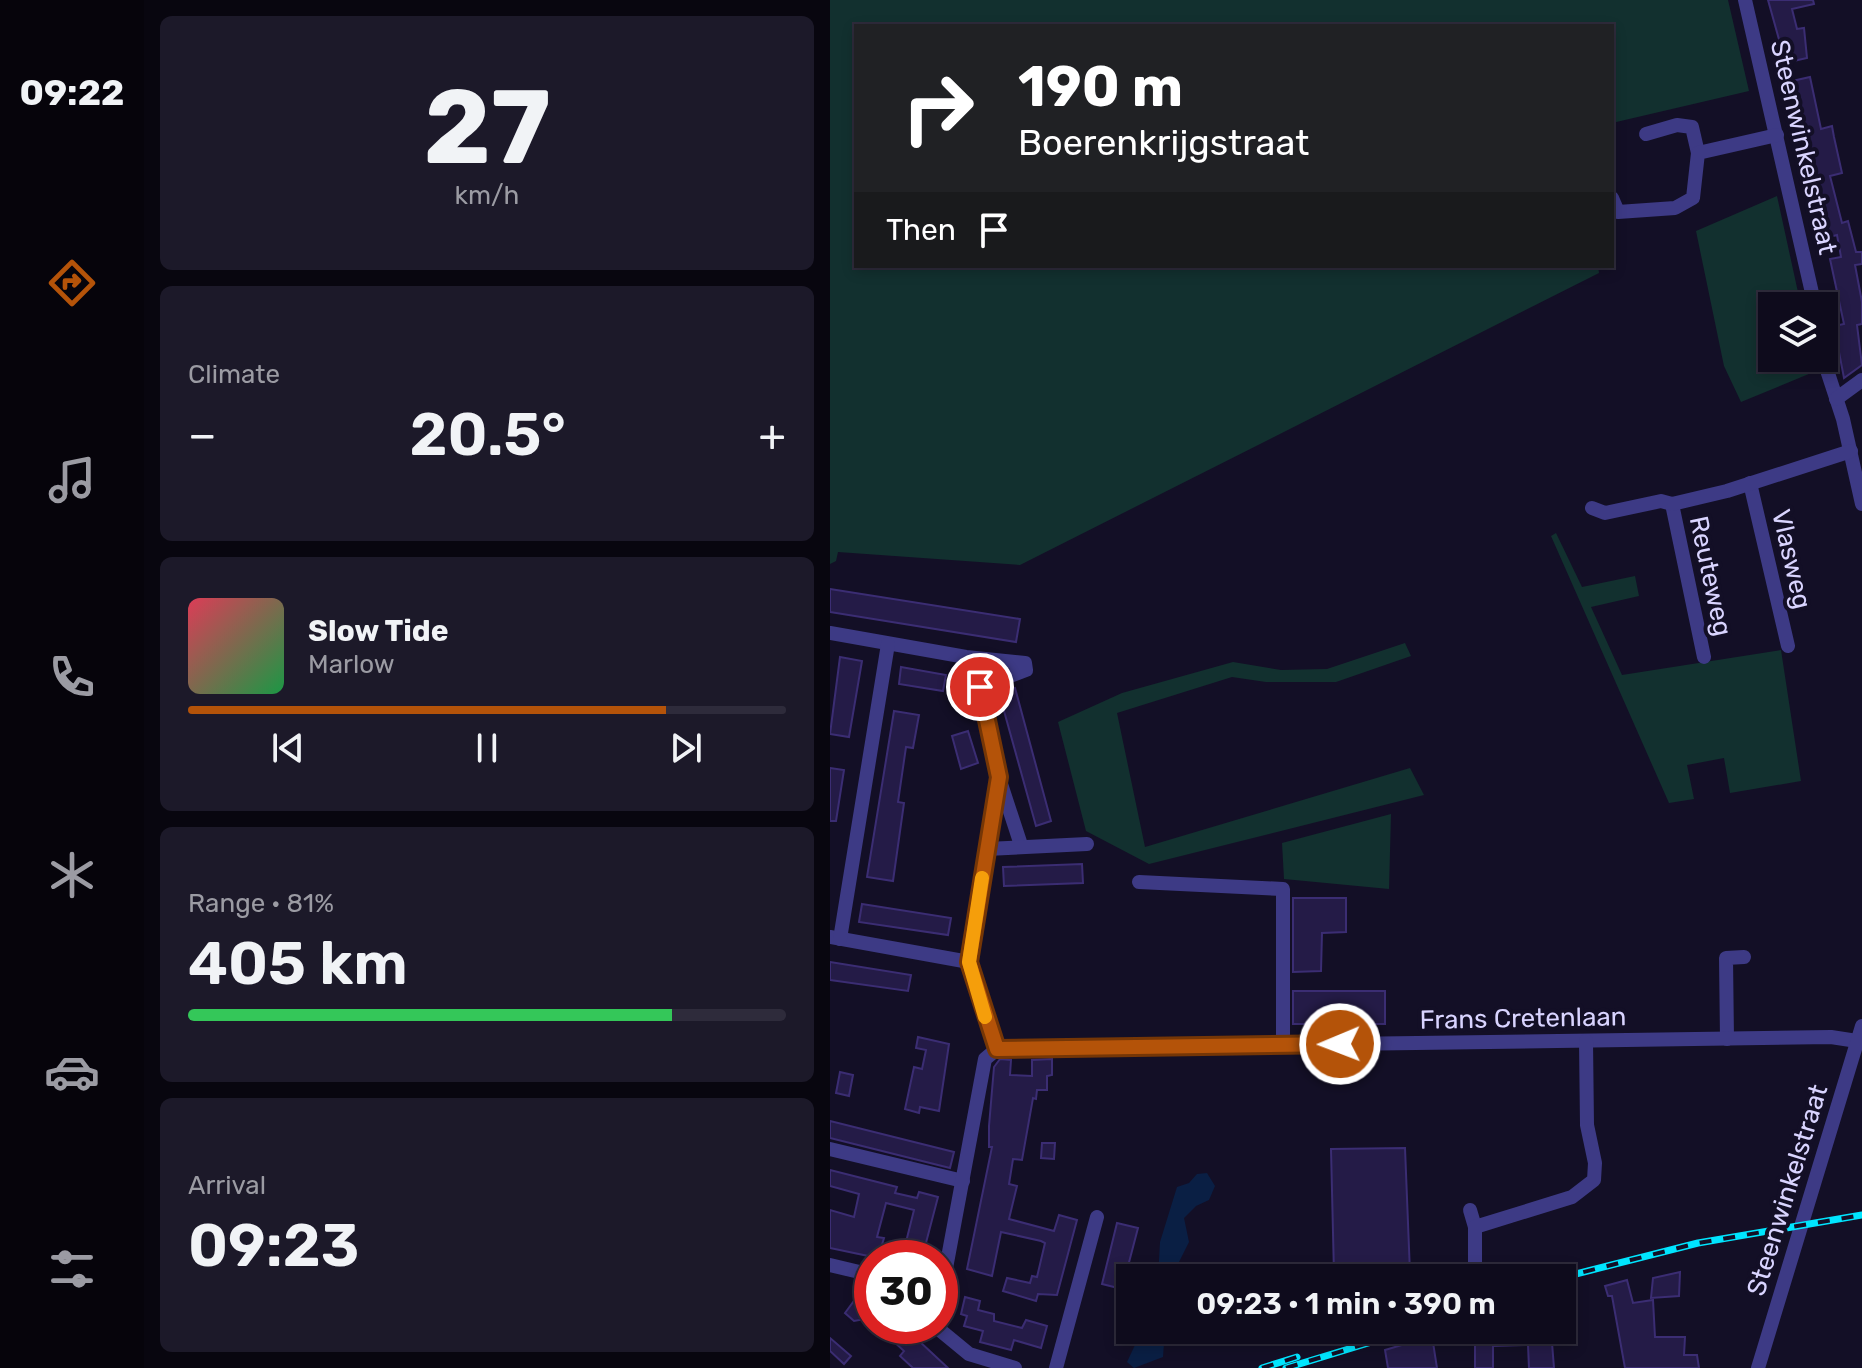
<!DOCTYPE html>
<meta charset="utf-8">
<style>
:root{--surface:#0e0b1c;--page:#1c1929;--text:#f1f3f6;--muted:#9b9ba3;--line:#2e2b3b;--accent:#b45309}
body{margin:0;font-family:Rubik,sans-serif;background:var(--page);color:var(--text);height:100vh;display:flex;flex-direction:column;font-size:30px;white-space:nowrap}
*{box-sizing:border-box;margin:0}
p{font-size:26px;color:var(--muted)}
.icon{flex:none;width:44px;height:44px;fill:none;stroke:currentColor;stroke-width:2;stroke-linecap:round;stroke-linejoin:round}
.map{position:relative;flex:1;overflow:hidden}
.side{display:flex;flex-direction:column;gap:16px;padding:16px;background:#08060f;width:686px}
.side>*{flex:none}
.hud{position:absolute;left:24px;top:24px;width:760px;height:244px;border-radius:0px;box-shadow:0 4px 12px #0003,0 0 0 2px var(--line);background:#202124;color:#fff;overflow:hidden}
.fabs{position:absolute;left:928px;top:292px;display:grid;gap:16px}
.fabs a{display:grid;place-items:center;width:80px;height:80px;border-radius:0px;background:var(--surface);box-shadow:0 4px 12px #0003,0 0 0 2px var(--line);font-size:40px}
.speed{position:absolute;left:24px;top:1240px;display:flex;gap:16px;font-size:40px;font-weight:700;text-align:center}
.speed>*{display:grid;place-content:center;width:104px;height:104px;border-radius:50%;background:var(--surface);box-shadow:0 4px 12px #0003,0 0 0 2px var(--line);line-height:1}
.speed .limit{border:12px solid #d22;background:#fff;color:#111}
.pin{position:absolute;display:grid;place-items:center;width:68px;height:68px;color:#fff;margin:-34px;border:4px solid #fff;border-radius:50%;box-shadow:0 2px 8px #0007}
.me{position:absolute;width:88px;margin:-44px;rotate:269deg;stroke-linejoin:round;filter:drop-shadow(0 0 6px #0008)}
.turn{display:flex;align-items:center;gap:28px;height:168px;padding:0 32px;font-size:36px}
.turn .icon{width:104px;height:104px;stroke-width:2.5}
.turn b{display:block;font-size:56px;line-height:68px}
.then{display:flex;align-items:center;height:76px;padding:0 32px;background:#0003;gap:16px;font-size:30px}
.big{font-size:60px;font-weight:600;line-height:1.1}
.side .card{flex:1;display:flex;flex-direction:column;justify-content:center;gap:12px;min-width:0;padding:0 28px;border-radius:12px;background:var(--page)}
.side .dial{align-items:center;gap:0}
.dial b{font-size:104px;line-height:1}
.song{display:flex;align-items:center;gap:24px}
.cover{width:96px;height:96px;border-radius:12px;background:linear-gradient(135deg,hsl(350 70% 55%),hsl(140 70% 35%))}
.played{height:8px;border-radius:4px;background:linear-gradient(90deg,var(--accent) 80%,var(--line) 80%)}
.keys{display:flex;justify-content:space-around;direction:ltr}
.heat{display:flex;justify-content:space-between;align-items:center;font-size:44px;direction:ltr}
.charge{height:12px;border-radius:6px;background:linear-gradient(90deg,#34c759 81%,var(--line) 0)}
.trip{position:absolute;left:286px;top:1264px;width:460px;height:80px;border-radius:0px;background:var(--surface);box-shadow:0 4px 12px #0003,0 0 0 2px var(--line);font-weight:600;line-height:80px;text-align:center}
main{display:flex;flex:1;min-height:0}
.menu{display:flex;flex-direction:column;width:144px;justify-content:space-around;align-items:center;background:#06040b;color:var(--muted)}
.menu .icon{width:56px;height:56px}
.menu .active{color:var(--accent)}
.menu b{font-size:36px;color:var(--text)}
.map>svg:first-child{display:block}
.green{fill:#12302f}
.water{fill:#0a1f44}
.building{fill:#241b47;stroke:#3b2d73;stroke-width:2}
.lines{fill:none;stroke-linecap:round;stroke-linejoin:round}
.minor{stroke:#3d3a85;stroke-width:14}
.rail-casing{stroke:#00e5ff;stroke-width:7}
.rail{stroke:#130f26;stroke-width:4;stroke-dasharray:12;stroke-linecap:butt}
.route-casing{stroke:#753606;stroke-width:20}
.route{stroke:#b45309;stroke-width:14}
.slow{stroke:#f59e0b;stroke-width:14}
.labels{text-anchor:middle;stroke-width:8;stroke-linejoin:round;paint-order:stroke}
.street-label{font-size:26px;fill:#d9d4ff;stroke:#130f26}
</style>
<main>
<nav class="menu">
<b>09:22</b>
<svg class="icon active" aria-label="directions" viewBox="0 0 24 24"><path d="M12 3l9 9-9 9-9-9zM9 14v-3h6M13 9l2 2-2 2"/></svg>
<svg class="icon" aria-label="music" viewBox="0 0 24 24"><path d="M9 18V5l10-2v13"/><circle cx="6" cy="18" r="3"/><circle cx="16" cy="16" r="3"/></svg>
<svg class="icon" aria-label="phone" viewBox="0 0 24 24"><path d="M5 4h4l2 5-3 2q2 4 5 5l2-3 5 2v4C11 20 4 13 5 4z"/></svg>
<svg class="icon" aria-label="climate" viewBox="0 0 24 24"><path d="M12 3v18M4 7l16 10M4 17L20 7"/></svg>
<svg class="icon" aria-label="car" viewBox="0 0 24 24"><path d="M5 17H2v-5l4-1 3-4h7l3 4 3 1v5h-3M9 17h6M6 11h13"/><circle cx="7" cy="17" r="2"/><circle cx="17" cy="17" r="2"/></svg>
<svg class="icon" aria-label="filters" viewBox="0 0 24 24"><path d="M4 7h16M4 17h16"/><circle cx="9" cy="7" r="2"/><circle cx="15" cy="17" r="2"/></svg>
</nav>
<section class="side">
<div class="card dial"><b>27</b><p>km/h</p></div>
<div class="card"><p>Climate</p>
<div class="heat"><a>−</a><b class="big">20.5°</b><a>+</a></div>
</div>
<div class="card">
<div class="song"><i class="cover"></i><div><b>Slow Tide</b><p>Marlow</p></div></div>
<div class="played"></div>
<div class="keys"><svg class="icon" aria-label="previous" viewBox="0 0 24 24"><path d="M18 5L8 12l10 7zM5 5v14"/></svg><svg class="icon" aria-label="pause" viewBox="0 0 24 24"><path d="M8 5v14M16 5v14"/></svg><svg class="icon" aria-label="next" viewBox="0 0 24 24"><path d="M6 5l10 7-10 7zM19 5v14"/></svg></div>
</div>
<div class="card"><p>Range · 81%</p><b class="big">405 km</b><div class="charge"></div></div>
<div class="card"><p>Arrival</p><b class="big">09:23</b></div>
</section>
<div class="map">
<svg width="1032" height="1368" viewBox="0 0 1032 1368">
<rect width="100%" height="100%" fill="#130f26"/>
<!-- green -->
<g class="green">
<polygon points="0,0 898,0 919,91 782,123 782,26 26,26 26,266 768,266 769,273 190,565 8,552 6,561 0,564"/>
<polygon points="947,196 971,306 942,306 942,358 983,358 986,371 911,402 894,366 866,231"/>
<polygon points="726,533 752,587 805,576 809,596 761,607 792,675 951,650 971,781 900,793 894,758 857,765 864,799 839,803 721,536"/>
<polygon points="575,643 581,656 506,682 436,682 402,677 287,713 315,847 580,768 594,795 319,864 256,831 228,722 292,693 403,662 451,670 497,669"/>
<polygon points="561,814 559,889 454,879 452,843"/>
</g>
<!-- water -->
<g class="water">
<polygon points="377,1173 385,1186 379,1200 366,1206 354,1218 359,1242 348,1264 348,1278 328,1278 330,1242 347,1187 359,1183 367,1174"/>
<polygon points="312,1330 335,1330 333,1357 304,1368 297,1362"/>
</g>
<!-- building -->
<g class="building">
<polygon points="938,0 983,0 984,4 962,9 967,29 974,28 977,58 959,62 955,42 950,43"/>
<polygon points="980,77 991,129 1002,126 1004,137 1012,173 1000,176 1012,223 1018,221 1026,252 1032,252 1032,264 1025,265 1032,302 1032,324 1027,325 1032,365 1014,378 1004,326 1014,324 1000,259 1011,257 1007,235 995,238 963,98 966,97 962,81"/>
<polygon points="0,589 190,619 186,642 0,612"/>
<polygon points="10,657 32,661 19,737 0,734"/>
<polygon points="71,667 116,675 113,691 69,684"/>
<polygon points="185,688 221,821 206,826 169,693"/>
<polygon points="64,711 89,715 83,748 76,747 68,802 74,803 63,881 37,877"/>
<polygon points="138,731 148,763 131,769 122,736"/>
<polygon points="0,768 14,770 6,821 0,821"/>
<polygon points="252,864 253,883 174,886 173,867"/>
<polygon points="463,898 516,898 516,932 492,933 491,971 463,972"/>
<polygon points="32,904 121,918 118,935 29,922"/>
<polygon points="0,962 81,975 78,991 0,980"/>
<rect x="463" y="991" width="92" height="33"/>
<polygon points="88,1037 119,1044 109,1111 90,1107 89,1113 75,1109 84,1067 92,1069 96,1050 86,1048"/>
<polygon points="170,1059 181,1060 180,1075 202,1076 202,1060 222,1059 222,1075 217,1076 217,1090 207,1090 206,1099 203,1098 192,1160 183,1159 179,1184 187,1186 179,1219 224,1231 229,1215 247,1220 227,1295 208,1294 206,1301 173,1291 177,1278 200,1283 202,1276 207,1277 215,1243 211,1241 171,1232 162,1276 137,1269 162,1147 159,1147 159,1126 164,1067"/>
<polygon points="10,1072 23,1075 19,1096 6,1093"/>
<polygon points="0,1121 124,1152 120,1168 0,1138"/>
<polygon points="212,1143 225,1143 224,1159 211,1158"/>
<polygon points="575,1148 580,1273 504,1274 501,1149"/>
<polygon points="0,1170 67,1187 65,1193 87,1198 89,1192 108,1197 92,1258 72,1258 84,1210 56,1203 47,1237 54,1238 48,1258 0,1248 0,1210 24,1217 29,1194 0,1186"/>
<polygon points="287,1223 308,1228 292,1289 272,1284"/>
<polygon points="850,1272 849,1296 821,1298 823,1278"/>
<polygon points="797,1280 803,1303 823,1300 825,1337 855,1337 854,1355 867,1355 869,1368 795,1368 782,1296 778,1296 775,1286"/>
<polygon points="32,1290 42,1299 42,1325 35,1319 24,1321 15,1313"/>
<polygon points="135,1297 150,1301 148,1310 164,1314 164,1321 192,1328 196,1320 217,1326 211,1348 184,1340 181,1350 150,1342 153,1331 134,1326 137,1316 131,1314"/>
<polygon points="47,1326 73,1326 118,1368 83,1368 70,1356 74,1351"/>
<polygon points="645,1330 721,1330 724,1368 699,1368 698,1345 663,1346 663,1368 645,1368"/>
<polygon points="602,1336 607,1368 558,1368 555,1350"/>
<polygon points="0,1338 21,1356 14,1364 0,1351"/>
</g>
<g class="lines">
<!-- minor -->
<g class="minor">
<polyline points="915,0 985,306"/>
<polyline points="816,134 847,125 862,127 868,153"/>
<polyline points="782,198 788,212 845,208 863,198 868,153 947,135"/>
<polyline points="993,358 1013,419 1032,504"/>
<polyline points="1006,399 1032,380"/>
<polyline points="920,483 958,646"/>
<polyline points="842,504 874,657"/>
<polyline points="762,508 775,513 831,501 842,504 897,491 1021,451"/>
<polyline points="0,633 136,657 195,663 196,670 150,687 136,657"/>
<polyline points="150,687 169,777 139,962 167,1049"/>
<polyline points="170,781 191,845"/>
<polyline points="157,849 257,844"/>
<polyline points="309,882 453,889 453,1045"/>
<polyline points="0,937 139,962"/>
<polyline points="10,939 58,644"/>
<polyline points="897,1039 896,958 914,957"/>
<polyline points="167,1049 1001,1037 1027,1041"/>
<polyline points="0,1149 133,1181"/>
<polyline points="640,1210 645,1227"/>
<polyline points="0,1265 42,1275"/>
<polyline points="645,1271 645,1227 742,1197 764,1180 765,1163 757,1125 756,1041"/>
<polyline points="111,1295 155,1059 167,1049"/>
<polyline points="105,1326 139,1354 185,1368"/>
<polyline points="226,1368 267,1217"/>
<polyline points="928,1368 1032,1026"/>
</g>
<!-- rail casing -->
<g class="rail-casing">
<g id="rail">
<polyline points="730,1278 868,1243 1032,1215"/>
<polyline points="432,1368 467,1357"/>
<polyline points="456,1368 581,1330"/>
</g>
</g>
<!-- rail -->
<use href="#rail" class="rail"/>
</g>
<g class="lines">
<!-- route casing -->
<g class="route-casing">
<polyline id="route" points="150,687 169,777 139,962 167,1049 510,1044"/>
</g>
<!-- route -->
<use href="#route" class="route"/>
<!-- slow -->
<polyline class="slow" points="152,878 139,962 155,1017"/>
</g>
<g class="labels">
<!-- street labels -->
<g class="street-label">
<text transform="translate(974 147) rotate(77)" y="9">Steenwinkelstraat</text>
<text transform="translate(962 559) rotate(77)" y="9">Vlasweg</text>
<text transform="translate(881 576) rotate(78)" y="9">Reuteweg</text>
<text transform="translate(693 1018) rotate(-1)" y="9">Frans Cretenlaan</text>
<text transform="translate(957 1190) rotate(-73)" y="9">Steenwinkelstraat</text>
</g>
</g>
</svg>
<div class="fabs">
<a><svg class="icon" aria-label="layers" viewBox="0 0 24 24"><path d="M12 4l9 5-9 5-9-5zM3 14l9 5 9-5"/></svg></a>
</div>
<div class="speed"><div class="limit">30</div></div>
<div class="pin" style="left:150px;top:687px;background:#d93025"><svg class="icon" aria-label="arrive" viewBox="0 0 24 24"><path d="M6 21V4h12l-3 4 3 4H6"/></svg></div>
<svg class="me" style="left:510px;top:1044px" viewBox="-20 -20 40 40"><circle r="17" fill="#b45309" stroke="#fff" stroke-width="3"/><path d="M0-11L8 9 0 5-8 9z" fill="#fff"/></svg>
<div class="trip">09:23 · 1 min · 390 m</div>
<div class="hud">
<div class="turn"><svg class="icon" aria-label="right" viewBox="0 0 24 24"><path d="M7 20v-9h11M14 6l5 5-5 5"/></svg><div><b>190 m</b>Boerenkrijgstraat</div></div>
<div class="then">Then<svg class="icon" aria-label="arrive" viewBox="0 0 24 24"><path d="M6 21V4h12l-3 4 3 4H6"/></svg></div>
</div>
</div>
</main>
